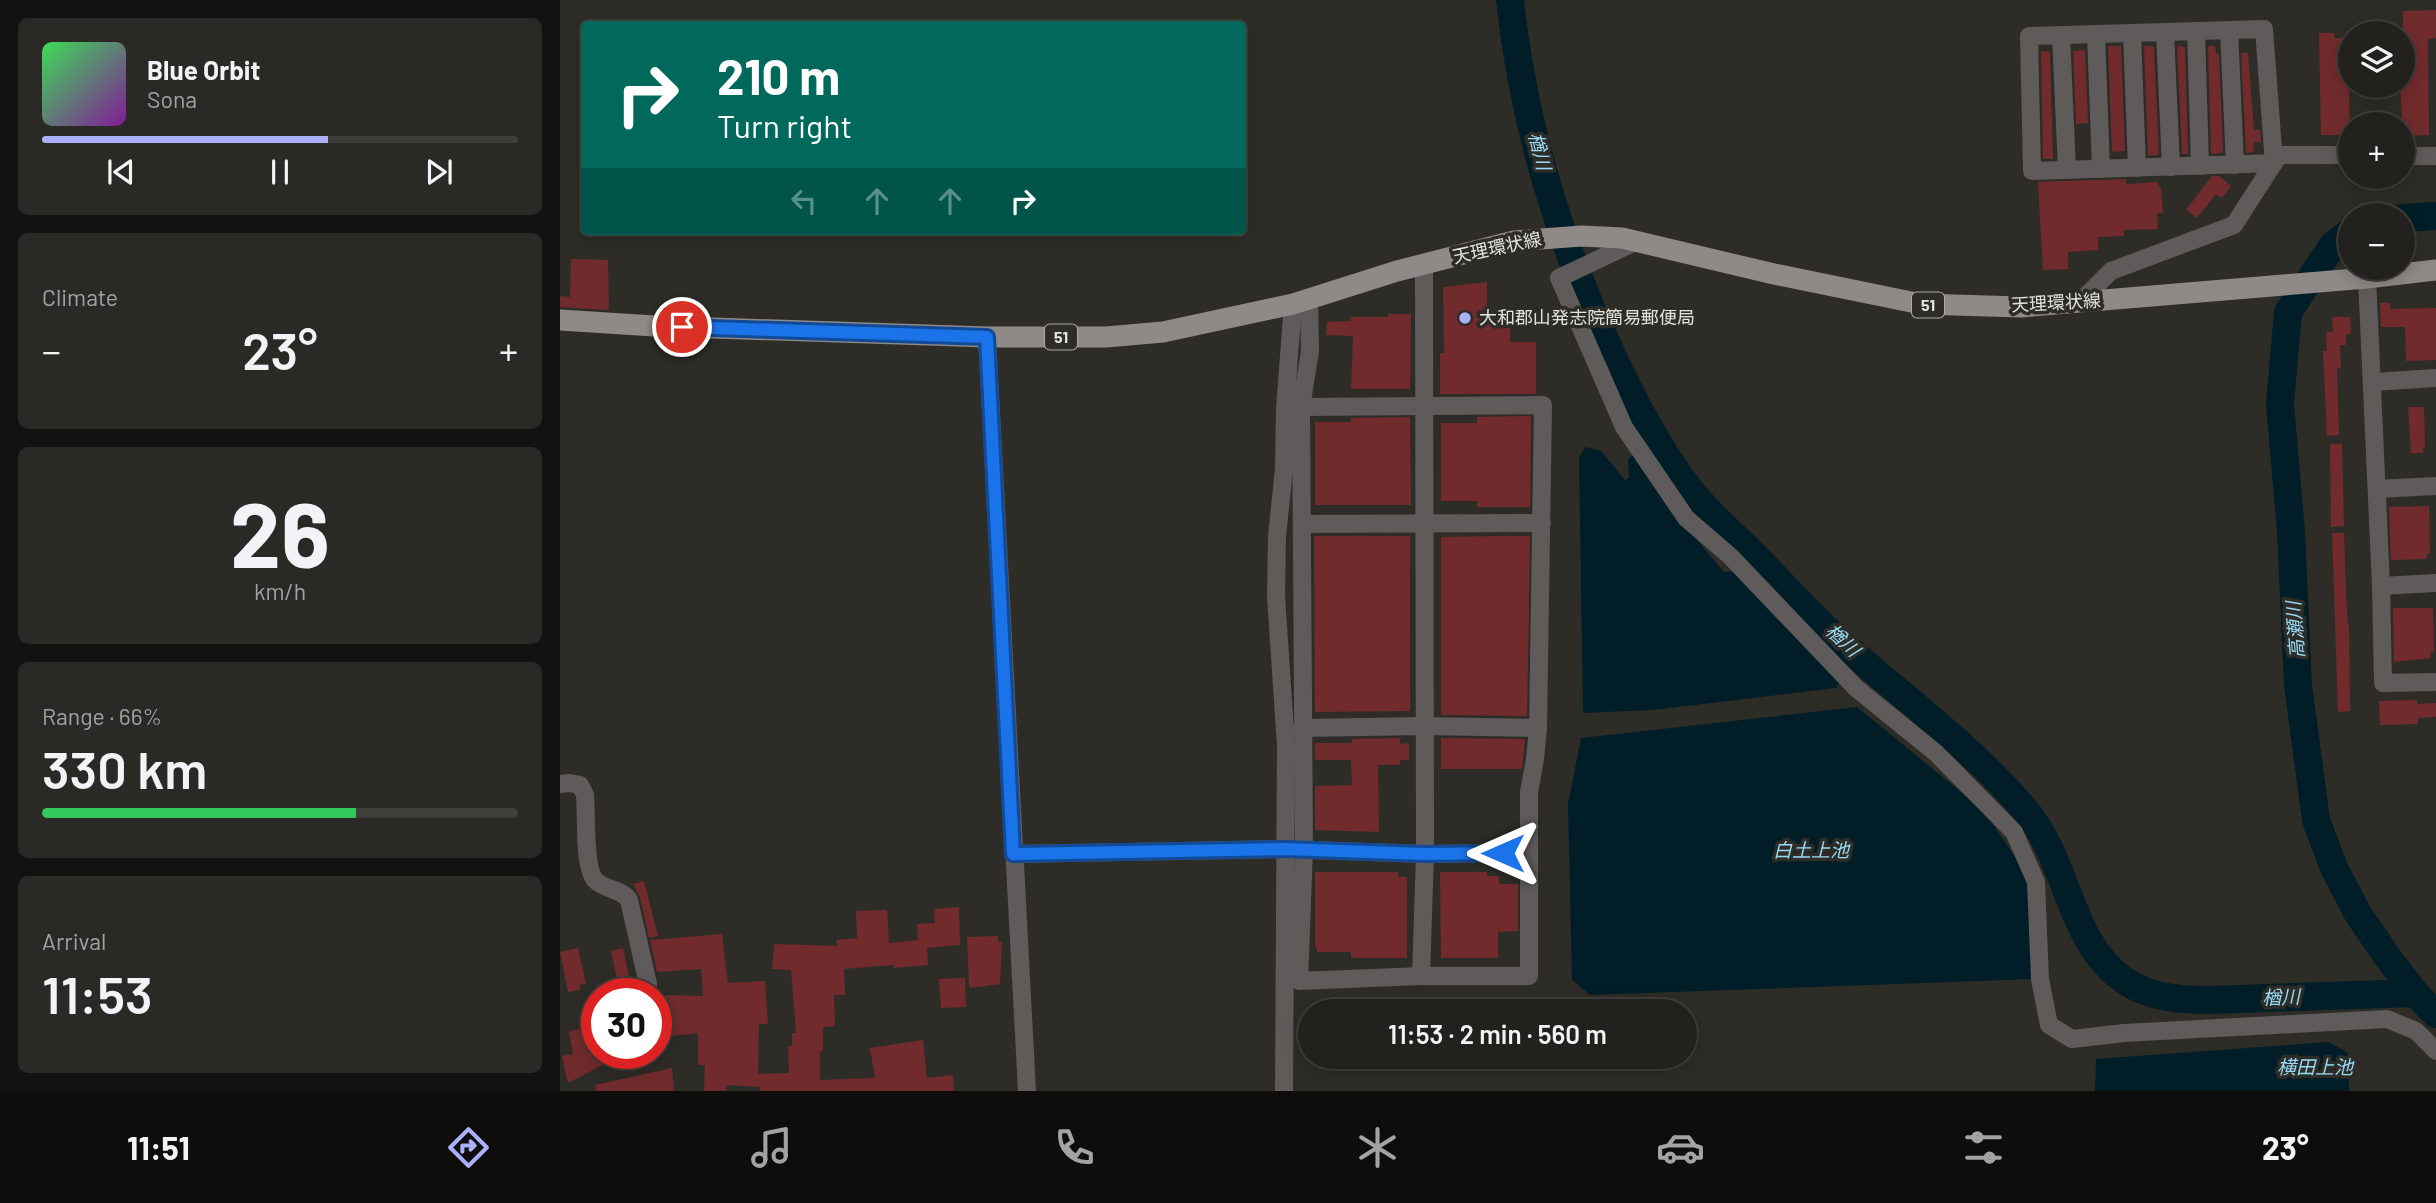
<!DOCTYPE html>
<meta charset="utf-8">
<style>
:root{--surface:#22211d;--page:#2a2926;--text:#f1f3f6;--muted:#a2a3a4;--line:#3f3e3b;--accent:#aab0fc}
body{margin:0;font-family:Barlow,"Noto Sans JP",sans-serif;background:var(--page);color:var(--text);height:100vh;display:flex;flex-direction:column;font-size:26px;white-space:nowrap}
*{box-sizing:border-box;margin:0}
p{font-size:23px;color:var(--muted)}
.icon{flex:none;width:38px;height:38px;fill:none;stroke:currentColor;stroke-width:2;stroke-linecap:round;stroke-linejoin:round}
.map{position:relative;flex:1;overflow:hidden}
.panel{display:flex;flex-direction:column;gap:18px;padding:18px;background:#131210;width:560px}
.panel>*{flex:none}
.banner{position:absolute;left:21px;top:21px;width:665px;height:214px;border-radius:7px;box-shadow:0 4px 18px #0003,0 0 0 2px var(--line);background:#00695c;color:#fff;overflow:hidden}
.tools{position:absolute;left:1778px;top:21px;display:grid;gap:14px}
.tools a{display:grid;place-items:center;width:77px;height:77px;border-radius:50%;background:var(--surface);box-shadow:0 4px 18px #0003,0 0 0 2px var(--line);font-size:35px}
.speed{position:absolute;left:21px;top:978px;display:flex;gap:14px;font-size:35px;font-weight:700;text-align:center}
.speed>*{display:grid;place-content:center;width:91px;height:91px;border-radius:50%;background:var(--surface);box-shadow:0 4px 18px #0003,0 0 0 2px var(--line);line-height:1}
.speed .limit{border:10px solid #d22;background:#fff;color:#111}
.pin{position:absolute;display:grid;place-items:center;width:60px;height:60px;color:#fff;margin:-30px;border:4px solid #fff;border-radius:50%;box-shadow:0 2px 7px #0007}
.me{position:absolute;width:77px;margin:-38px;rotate:270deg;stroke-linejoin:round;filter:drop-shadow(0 0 5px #0008)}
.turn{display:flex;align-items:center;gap:24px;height:147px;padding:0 21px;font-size:32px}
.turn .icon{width:91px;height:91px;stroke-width:2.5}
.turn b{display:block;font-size:49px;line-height:60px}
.lanes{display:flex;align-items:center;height:66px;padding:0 21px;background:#0003;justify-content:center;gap:35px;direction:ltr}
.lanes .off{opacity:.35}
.big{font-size:52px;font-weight:600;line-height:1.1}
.panel .widget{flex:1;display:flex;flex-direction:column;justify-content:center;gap:10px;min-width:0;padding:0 24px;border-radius:10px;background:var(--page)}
.panel .dial{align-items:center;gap:0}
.dial b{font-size:91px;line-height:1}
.song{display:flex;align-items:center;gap:21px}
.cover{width:84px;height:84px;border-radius:10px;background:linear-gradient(135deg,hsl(130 70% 55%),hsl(290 70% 35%))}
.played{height:7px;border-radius:4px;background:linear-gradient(90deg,var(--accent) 60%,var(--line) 60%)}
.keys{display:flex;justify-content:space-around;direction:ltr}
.heat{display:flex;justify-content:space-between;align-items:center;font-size:38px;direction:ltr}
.charge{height:10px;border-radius:5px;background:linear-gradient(90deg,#34c759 66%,var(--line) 0)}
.trip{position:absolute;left:738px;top:999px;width:399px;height:70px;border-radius:35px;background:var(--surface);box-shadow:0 4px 18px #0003,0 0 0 2px var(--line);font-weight:600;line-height:70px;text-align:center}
.dock{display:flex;height:112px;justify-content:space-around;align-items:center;background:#0e0d0c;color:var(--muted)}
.dock .icon{width:49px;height:49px}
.dock .selected{color:var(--accent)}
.dock b{font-size:32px;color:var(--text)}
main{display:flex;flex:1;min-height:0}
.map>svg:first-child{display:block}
.water{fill:#011e28}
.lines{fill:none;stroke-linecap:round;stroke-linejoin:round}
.river{stroke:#011e28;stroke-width:28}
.building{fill:#712b2c}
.minor{stroke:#5e5b5a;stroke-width:18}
.major{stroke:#8f8987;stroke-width:21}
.route-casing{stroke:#114b97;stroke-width:18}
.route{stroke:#1a73e8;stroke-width:12}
.poi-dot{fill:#aab0fc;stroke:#2e2c27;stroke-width:2.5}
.labels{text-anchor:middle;stroke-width:7;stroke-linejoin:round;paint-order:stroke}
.shield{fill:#2e2c27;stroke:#adaba7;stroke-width:2}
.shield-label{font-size:16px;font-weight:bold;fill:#e3e2de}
.street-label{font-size:18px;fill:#e3e2de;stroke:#2e2c27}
.poi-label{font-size:18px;fill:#e3e2de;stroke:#2e2c27;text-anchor:start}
.water-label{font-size:19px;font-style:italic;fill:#97daf6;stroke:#2e2c27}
</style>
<main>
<section class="panel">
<div class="widget">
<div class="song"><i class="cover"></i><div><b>Blue Orbit</b><p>Sona</p></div></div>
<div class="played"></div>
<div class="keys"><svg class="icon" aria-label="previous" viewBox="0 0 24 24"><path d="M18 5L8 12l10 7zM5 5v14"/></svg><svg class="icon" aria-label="pause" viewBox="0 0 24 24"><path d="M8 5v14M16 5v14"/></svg><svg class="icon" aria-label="next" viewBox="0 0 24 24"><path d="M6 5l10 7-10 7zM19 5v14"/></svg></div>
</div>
<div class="widget"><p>Climate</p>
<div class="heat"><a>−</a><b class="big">23°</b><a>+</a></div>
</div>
<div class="widget dial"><b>26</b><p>km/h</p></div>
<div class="widget"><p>Range · 66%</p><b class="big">330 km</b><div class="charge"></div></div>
<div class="widget"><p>Arrival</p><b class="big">11:53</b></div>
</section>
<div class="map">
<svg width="1876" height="1091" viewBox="0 0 1876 1091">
<rect width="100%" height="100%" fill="#2e2c27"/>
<!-- water -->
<g class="water">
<polygon points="1025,447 1041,451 1065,480 1069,478 1068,459 1076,453 1110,508 1164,572 1178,571 1284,676 1276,688 1093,710 1023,713 1019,458"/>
<polygon points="1297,707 1423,810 1469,877 1474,979 1030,995 1012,980 1008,804 1021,738"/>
<polygon points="1769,1042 1788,1053 1789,1091 1535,1091 1536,1059"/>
</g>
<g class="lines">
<!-- river -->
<g class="river">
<path d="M950,0C963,124 1000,244 1053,357C1074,402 1097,446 1127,486C1145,510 1167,529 1189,550C1214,575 1237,601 1262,625C1328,687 1408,742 1466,811C1514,869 1509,963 1587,992C1620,1004 1670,999 1705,998C1755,996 1805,995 1855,993"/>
<polyline points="1843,218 1876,216"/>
<polyline points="1790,232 1773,245 1728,312 1720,404 1731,532 1738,685 1756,820 1774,868 1798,914 1829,959 1855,993 1876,1014"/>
</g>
</g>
<!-- building -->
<g class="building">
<polygon points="1876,10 1876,38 1868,39 1869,135 1843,136 1840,86 1843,86 1843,11"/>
<polygon points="1759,33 1774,33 1774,38 1788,38 1790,135 1761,135"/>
<polygon points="1548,46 1561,46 1565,151 1552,152"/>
<polygon points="1584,46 1593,46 1594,48 1599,155 1588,156"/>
<polygon points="1617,46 1625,47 1628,154 1622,154"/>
<polygon points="1648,46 1655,46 1656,54 1659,54 1663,153 1651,154"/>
<polygon points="1525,50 1528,123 1516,124 1513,51"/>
<polygon points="1481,51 1490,52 1493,159 1483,159"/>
<polygon points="1681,53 1688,53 1694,130 1700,130 1701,142 1693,142 1694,152 1686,153"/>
<polygon points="1652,176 1659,176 1671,186 1662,198 1656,194 1637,218 1626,210"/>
<polygon points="1566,179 1566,184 1598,182 1598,187 1601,187 1603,213 1597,213 1598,229 1564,230 1564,236 1538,237 1538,250 1508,252 1508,269 1483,270 1478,182"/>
<polygon points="11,259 48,260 49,310 0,307 0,296 10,297"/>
<polygon points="927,282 927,317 950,317 950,342 976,342 976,394 880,394 880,353 884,353 883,287"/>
<polygon points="1820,303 1830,303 1830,309 1876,308 1876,360 1846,361 1845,327 1821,327"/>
<polygon points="828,314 851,314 850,389 791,389 793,336 766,335 767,322 791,321 791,317 828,317"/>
<polygon points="1772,317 1790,317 1791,334 1786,335 1786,345 1780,345 1781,368 1777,368 1779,435 1767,436 1763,351 1767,351 1766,332 1773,332"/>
<polygon points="1848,407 1864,407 1865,447 1863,447 1863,453 1851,453"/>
<polygon points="971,416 970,507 917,507 917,501 881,501 881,423 917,423 917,417"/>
<polygon points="850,417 851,505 755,505 755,422 791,422 791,418"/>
<polygon points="1770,444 1782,444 1784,526 1771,527"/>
<polygon points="1869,506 1870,554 1867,554 1867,559 1831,560 1829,507"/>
<polygon points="1772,533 1784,533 1786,594 1788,624 1789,624 1790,711 1778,712"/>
<polygon points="754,536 850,536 850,711 755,712"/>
<polygon points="938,536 970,536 967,716 881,715 881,537"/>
<polygon points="1833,608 1873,608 1874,652 1870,652 1871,658 1834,662"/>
<polygon points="1857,700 1857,704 1876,703 1876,717 1858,718 1858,724 1820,725 1819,701"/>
<polygon points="840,738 840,744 849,743 849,760 840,760 840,765 818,765 819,832 755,830 755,786 792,785 791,760 755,760 755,743 792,743 792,739"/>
<polygon points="881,738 965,739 962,769 881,769"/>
<polygon points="755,872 838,872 838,877 847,877 847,958 791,958 791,952 757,952 757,947 755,947"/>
<polygon points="880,872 927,872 927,876 939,876 939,884 958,884 958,931 938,932 938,958 881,958"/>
<polygon points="84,881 98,936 89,938 80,897 73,884"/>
<polygon points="399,907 400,945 367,948 368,965 333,968 333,965 284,969 285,995 274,995 275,1026 263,1027 263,1051 260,1051 260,1080 315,1078 310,1048 363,1040 367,1078 393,1075 394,1091 200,1091 200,1087 166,1085 166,1091 144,1091 145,1065 138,1065 138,1033 105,1037 97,995 143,996 141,969 97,972 90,940 162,934 168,983 205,981 208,1024 199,1024 198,1074 229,1073 228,1046 232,1046 232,1033 236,1033 231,970 212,969 214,944 277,946 276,940 297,938 296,911 327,910 329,943 358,940 357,924 375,923 374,909"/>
<polygon points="438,936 438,942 442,942 440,984 409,988 407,937"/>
<polygon points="18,948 26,984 20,985 20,990 8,992 0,952"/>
<polygon points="63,948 69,977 57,979 51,951"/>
<polygon points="405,978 406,1007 381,1008 379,979"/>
<polygon points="27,1027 32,1058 53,1054 57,1054 58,1057 8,1083 2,1056 13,1054 9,1031"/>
<polygon points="112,1068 114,1091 36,1091 35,1085"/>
</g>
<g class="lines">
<!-- minor -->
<g class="minor">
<polygon points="1704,29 1714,163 1472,171 1469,36"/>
<polyline points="1669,30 1675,165"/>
<polyline points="1636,31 1640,166"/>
<polyline points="1605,32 1611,167"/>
<polyline points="1572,33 1577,168"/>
<polyline points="1536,34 1541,169"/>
<polyline points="1501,35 1507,170"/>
<polyline points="1843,156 1876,156"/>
<polyline points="1077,241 999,278 1064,427 1126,518 1170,556 1296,688 1376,753 1454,832 1476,882 1480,979 1489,1025 1512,1039 1564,1033 1827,1019 1856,1031 1876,1051"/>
<polyline points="1807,278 1821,586 1823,683 1876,682"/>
<polyline points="1519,303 1551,271 1674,225 1719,155 1790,155"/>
<polyline points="427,337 467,1091"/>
<polyline points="1813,382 1876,378"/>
<polyline points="741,407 983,405 978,728 975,759 969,792 969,976 861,976 739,981 744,849 741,407 750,351 749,299"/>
<polyline points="1817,489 1876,486"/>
<polyline points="742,524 982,523"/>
<polyline points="1821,586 1876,583"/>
<polyline points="742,728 863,726 978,728"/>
<path d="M0,784L10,783L20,785L25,795C27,814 23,869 36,881C46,890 62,889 69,900L88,984"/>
<polyline points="453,854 725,849 865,854 969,853"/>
<polyline points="861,976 865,854 864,264"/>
<polyline points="724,1091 726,746 716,596 717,536 724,469 725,408 733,304"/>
</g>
<!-- major -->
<polyline class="major" points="0,320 94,326 427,337 546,337 603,332 733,304 837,271 954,241 1022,236 1062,238 1214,274 1361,304 1461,307 1807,278 1876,270"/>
</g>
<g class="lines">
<!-- route casing -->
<g class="route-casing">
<polyline id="route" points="122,327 427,337 453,854 725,849 865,854 943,853"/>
</g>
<!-- route -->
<use href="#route" class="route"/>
</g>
<!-- markers -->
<circle class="poi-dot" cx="905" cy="318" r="7"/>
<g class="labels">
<!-- shield labels -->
<g class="shield">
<rect x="1352" y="292.5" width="32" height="25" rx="5"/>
<rect x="485" y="324.5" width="32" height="25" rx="5"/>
</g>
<g class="shield-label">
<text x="1368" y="311">51</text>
<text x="501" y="343">51</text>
</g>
<!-- street labels -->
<g class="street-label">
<text transform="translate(937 248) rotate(-12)" y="6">天理環状線</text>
<text transform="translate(1496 303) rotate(-3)" y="6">天理環状線</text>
</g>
<!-- poi labels -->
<g class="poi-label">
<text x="919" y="324">大和郡山発志院簡易郵便局</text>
</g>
<!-- water labels -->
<g class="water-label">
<text transform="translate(980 151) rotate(76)" y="7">楢川</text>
<text transform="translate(1735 630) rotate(-94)" y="7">高瀬川</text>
<text transform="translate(1283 640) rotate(43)" y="7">楢川</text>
<text x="1251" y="857">白土上池</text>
<text transform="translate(1721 997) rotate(-2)" y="7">楢川</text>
<text x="1755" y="1074">横田上池</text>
</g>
</g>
</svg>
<div class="tools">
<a><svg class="icon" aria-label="layers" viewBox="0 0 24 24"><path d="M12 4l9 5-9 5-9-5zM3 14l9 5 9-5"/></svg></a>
<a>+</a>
<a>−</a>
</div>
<div class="speed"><div class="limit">30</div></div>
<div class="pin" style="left:122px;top:327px;background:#d93025"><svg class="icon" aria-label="arrive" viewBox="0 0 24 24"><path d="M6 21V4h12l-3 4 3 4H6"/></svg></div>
<svg class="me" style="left:943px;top:853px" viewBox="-20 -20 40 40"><path d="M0-17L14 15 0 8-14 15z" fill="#1a73e8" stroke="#fff" stroke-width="4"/></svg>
<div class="trip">11:53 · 2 min · 560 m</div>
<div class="banner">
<div class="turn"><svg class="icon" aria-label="right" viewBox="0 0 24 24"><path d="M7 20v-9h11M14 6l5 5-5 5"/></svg><div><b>210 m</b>Turn right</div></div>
<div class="lanes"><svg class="icon off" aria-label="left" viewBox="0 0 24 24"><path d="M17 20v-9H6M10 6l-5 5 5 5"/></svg><svg class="icon off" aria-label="ahead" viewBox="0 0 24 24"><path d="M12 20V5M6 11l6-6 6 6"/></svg><svg class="icon off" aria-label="ahead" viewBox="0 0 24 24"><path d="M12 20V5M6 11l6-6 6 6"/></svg><svg class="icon" aria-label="right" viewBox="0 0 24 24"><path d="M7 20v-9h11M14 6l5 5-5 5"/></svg></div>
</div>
</div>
</main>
<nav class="dock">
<b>11:51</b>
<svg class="icon selected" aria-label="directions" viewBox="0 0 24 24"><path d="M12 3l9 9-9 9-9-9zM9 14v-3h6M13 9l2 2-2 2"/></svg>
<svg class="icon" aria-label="music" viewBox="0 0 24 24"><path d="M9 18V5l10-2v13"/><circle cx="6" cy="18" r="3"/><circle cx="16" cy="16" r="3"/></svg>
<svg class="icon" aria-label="phone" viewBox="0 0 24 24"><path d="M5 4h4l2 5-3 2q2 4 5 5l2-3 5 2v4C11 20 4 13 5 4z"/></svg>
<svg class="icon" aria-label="climate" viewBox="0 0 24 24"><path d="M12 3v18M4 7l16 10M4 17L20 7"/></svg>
<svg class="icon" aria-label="car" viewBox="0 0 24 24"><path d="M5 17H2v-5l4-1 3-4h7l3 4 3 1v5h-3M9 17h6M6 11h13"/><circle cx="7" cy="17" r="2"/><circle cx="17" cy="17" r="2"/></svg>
<svg class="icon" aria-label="filters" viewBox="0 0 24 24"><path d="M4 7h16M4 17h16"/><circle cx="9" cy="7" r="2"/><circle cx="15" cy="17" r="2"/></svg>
<b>23°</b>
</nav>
